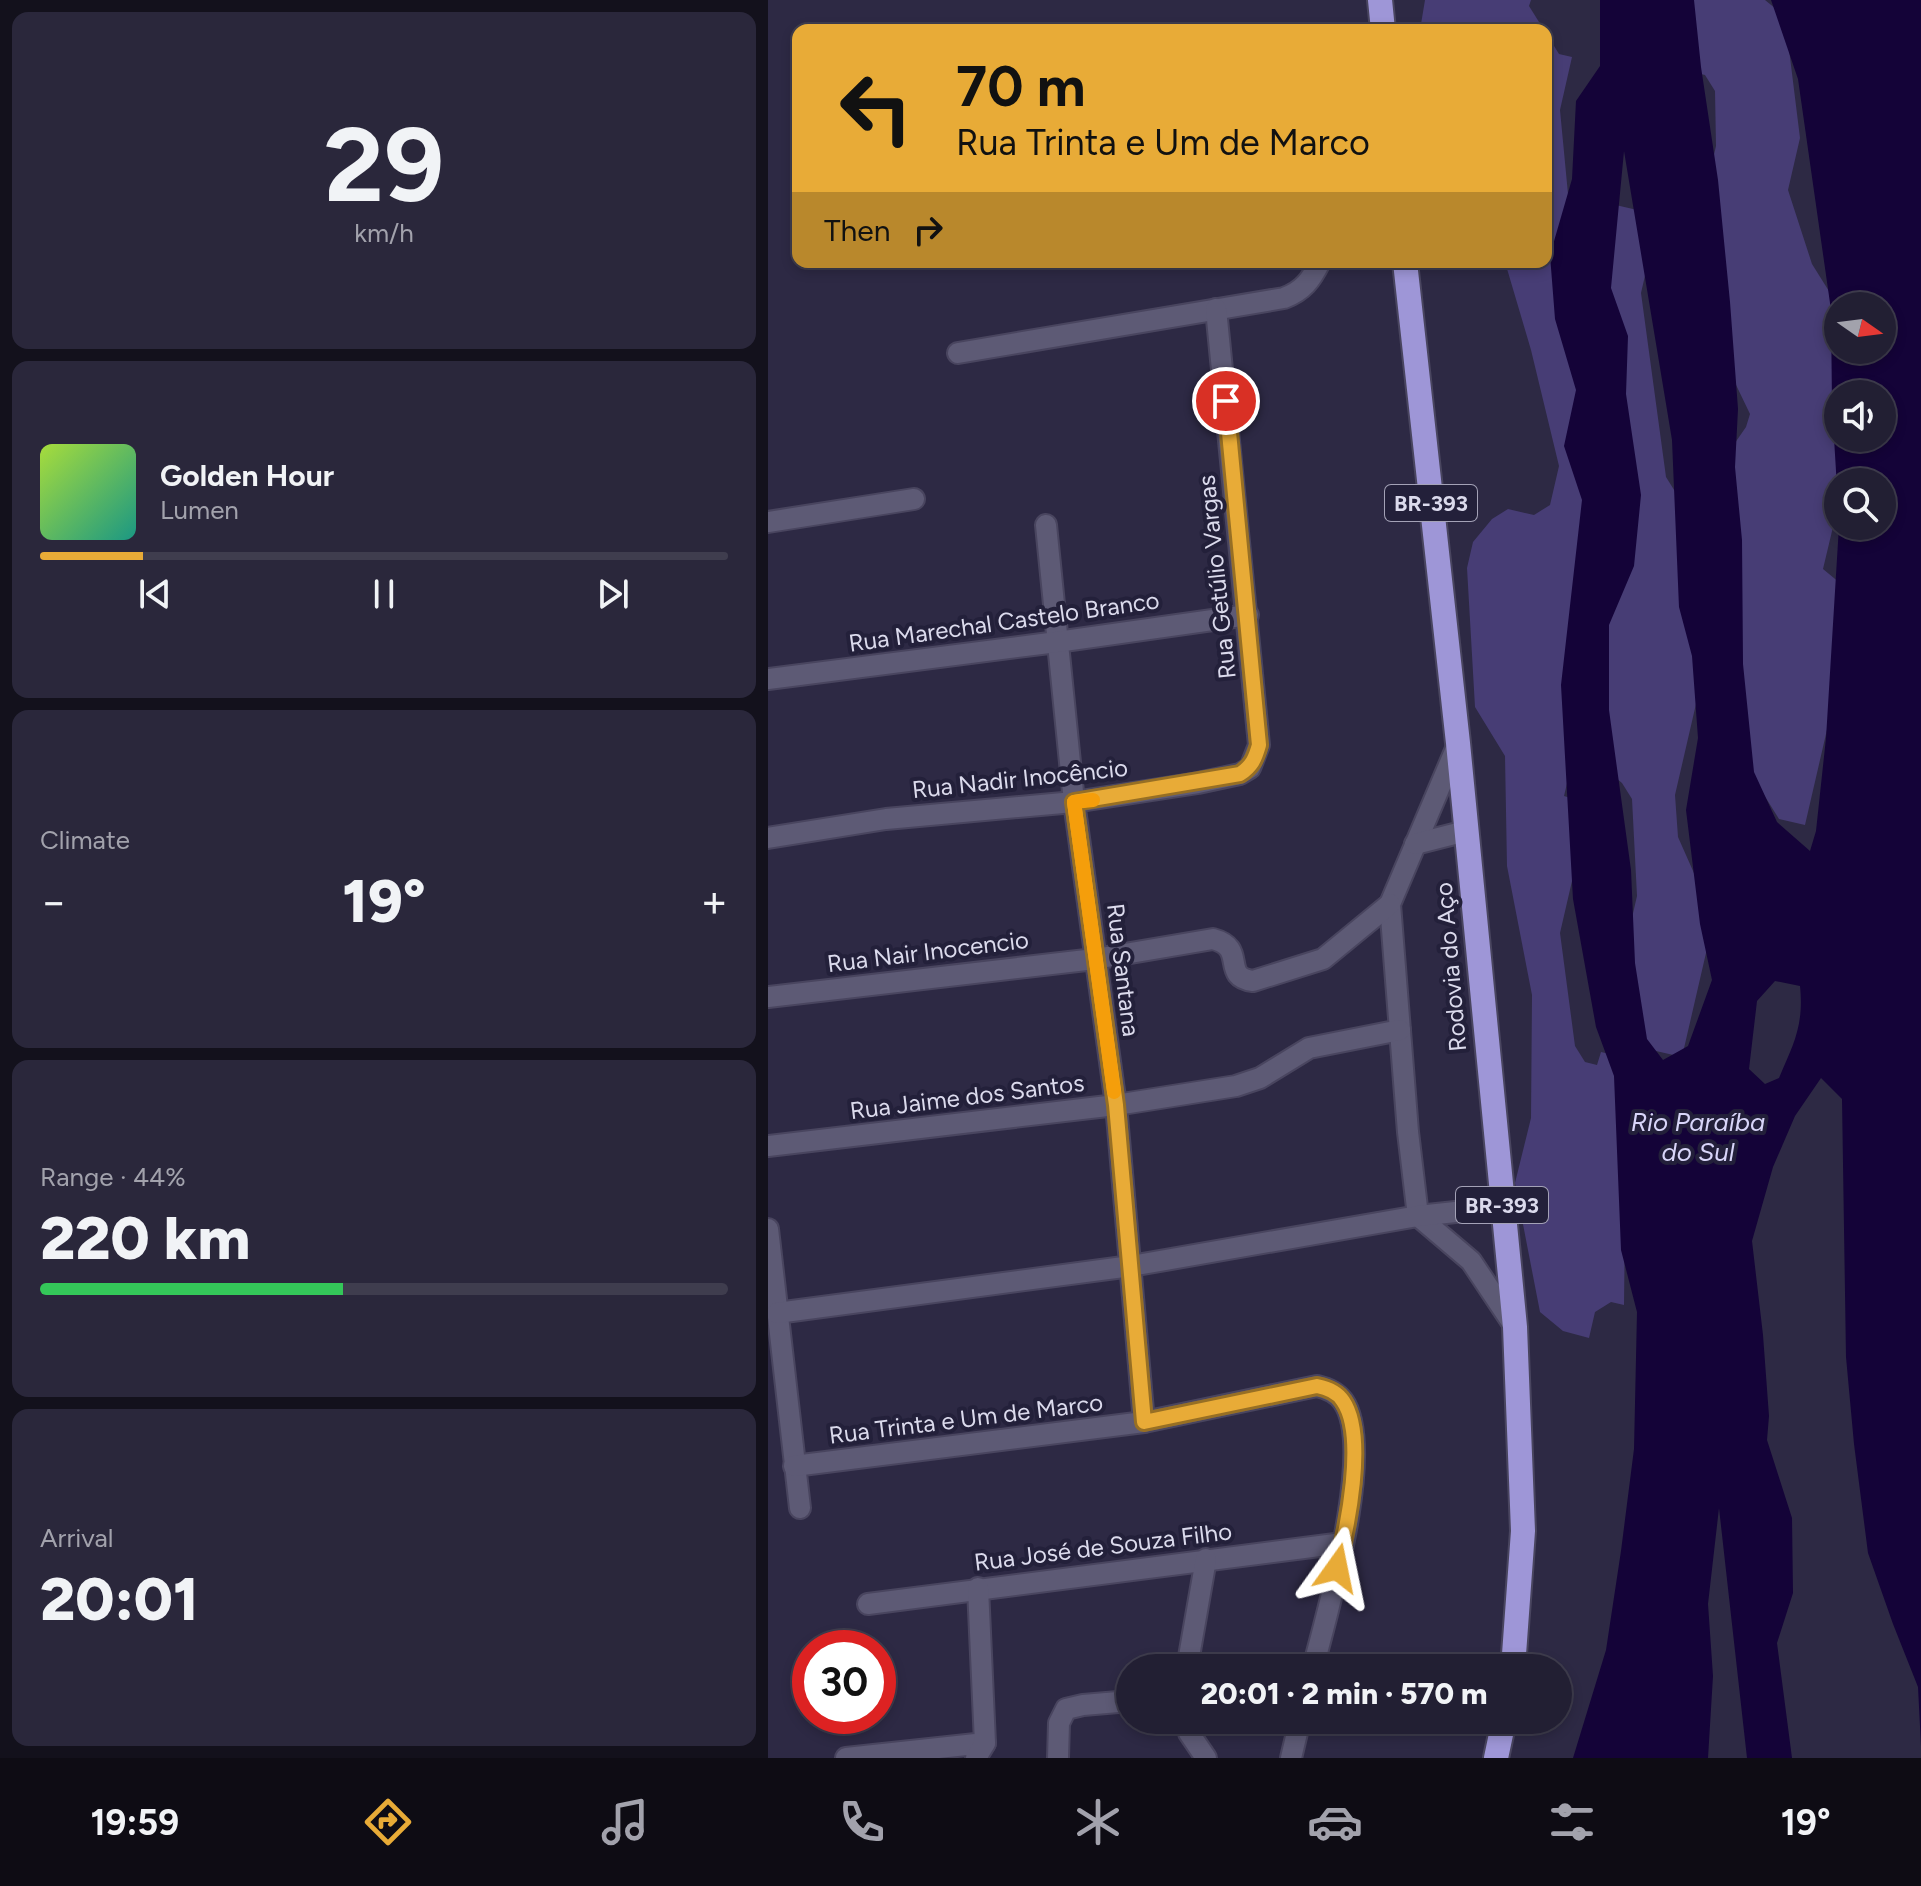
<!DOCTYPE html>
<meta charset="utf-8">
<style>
:root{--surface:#221f33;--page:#2a273b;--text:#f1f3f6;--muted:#a2a2ac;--line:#3f3d4e;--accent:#e8ab37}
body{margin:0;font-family:Figtree,sans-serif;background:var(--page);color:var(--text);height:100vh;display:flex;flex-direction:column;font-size:30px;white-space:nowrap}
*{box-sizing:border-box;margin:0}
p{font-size:26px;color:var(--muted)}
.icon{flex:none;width:44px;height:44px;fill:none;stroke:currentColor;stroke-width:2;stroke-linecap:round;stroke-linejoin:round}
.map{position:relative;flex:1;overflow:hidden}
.panel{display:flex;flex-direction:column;gap:12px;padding:12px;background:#13111c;width:768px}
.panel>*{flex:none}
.banner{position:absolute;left:24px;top:24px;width:760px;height:244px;border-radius:16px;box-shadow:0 4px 12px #0003,0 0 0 2px var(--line);background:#e8ab37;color:#111;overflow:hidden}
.needle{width:52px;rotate:104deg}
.tools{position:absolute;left:1056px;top:292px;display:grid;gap:16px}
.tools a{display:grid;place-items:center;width:72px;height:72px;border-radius:50%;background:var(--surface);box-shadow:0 4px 12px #0003,0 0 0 2px var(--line);font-size:40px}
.speed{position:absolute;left:24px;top:1630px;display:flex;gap:16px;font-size:40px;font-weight:700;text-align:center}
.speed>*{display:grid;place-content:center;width:104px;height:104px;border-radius:50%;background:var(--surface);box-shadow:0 4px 12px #0003,0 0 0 2px var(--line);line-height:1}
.speed .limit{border:12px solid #d22;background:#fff;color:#111}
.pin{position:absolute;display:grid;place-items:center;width:68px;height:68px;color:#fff;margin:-34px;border:4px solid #fff;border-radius:50%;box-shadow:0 2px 8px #0007}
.me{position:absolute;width:88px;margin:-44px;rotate:12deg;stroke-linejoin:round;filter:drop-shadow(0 0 6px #0008)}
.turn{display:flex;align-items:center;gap:28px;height:168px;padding:0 32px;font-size:36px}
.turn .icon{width:104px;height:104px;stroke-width:2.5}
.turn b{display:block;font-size:56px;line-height:68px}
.then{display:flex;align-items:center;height:76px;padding:0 32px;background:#0003;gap:16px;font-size:30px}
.big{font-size:60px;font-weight:800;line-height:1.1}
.panel .widget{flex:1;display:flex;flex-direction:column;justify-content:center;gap:12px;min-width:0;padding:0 28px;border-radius:16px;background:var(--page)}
.panel .dial{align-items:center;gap:0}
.dial b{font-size:104px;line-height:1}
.song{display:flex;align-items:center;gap:24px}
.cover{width:96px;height:96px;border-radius:12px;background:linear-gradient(135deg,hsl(80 70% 55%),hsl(170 70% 35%))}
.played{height:8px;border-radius:4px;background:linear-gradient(90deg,var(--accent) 15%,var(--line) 15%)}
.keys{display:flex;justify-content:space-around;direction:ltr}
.heat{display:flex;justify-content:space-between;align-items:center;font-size:44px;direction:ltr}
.charge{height:12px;border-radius:6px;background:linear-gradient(90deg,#34c759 44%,var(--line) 0)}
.trip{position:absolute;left:348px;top:1654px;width:456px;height:80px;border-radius:40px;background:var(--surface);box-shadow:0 4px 12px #0003,0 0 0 2px var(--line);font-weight:800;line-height:80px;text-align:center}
.tabs{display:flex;height:128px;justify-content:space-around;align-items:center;background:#0e0c14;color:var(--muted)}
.tabs .icon{width:56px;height:56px}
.tabs .selected{color:var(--accent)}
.tabs b{font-size:36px;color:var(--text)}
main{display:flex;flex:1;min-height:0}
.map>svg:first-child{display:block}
.green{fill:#473d75}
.water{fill:#140338;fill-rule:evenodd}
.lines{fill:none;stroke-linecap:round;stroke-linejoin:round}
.street-casing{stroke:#49455f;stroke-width:24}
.highway-casing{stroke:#49455f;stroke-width:28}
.street{stroke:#5d5a75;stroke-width:20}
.highway{stroke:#9e96d7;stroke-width:24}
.route-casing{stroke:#976f24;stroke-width:20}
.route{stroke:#e8ab37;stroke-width:14}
.slow{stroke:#f59e0b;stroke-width:14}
.labels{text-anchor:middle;stroke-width:8;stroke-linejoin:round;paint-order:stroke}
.shield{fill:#23203a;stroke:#a4a2b7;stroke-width:2}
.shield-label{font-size:22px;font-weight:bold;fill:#dbdaec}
.street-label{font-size:24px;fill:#dbdaec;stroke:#23203a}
.water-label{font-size:26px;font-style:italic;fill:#d8d5f9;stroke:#23203a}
</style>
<main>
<section class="panel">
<div class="widget dial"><b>29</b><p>km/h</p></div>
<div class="widget">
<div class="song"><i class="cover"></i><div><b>Golden Hour</b><p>Lumen</p></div></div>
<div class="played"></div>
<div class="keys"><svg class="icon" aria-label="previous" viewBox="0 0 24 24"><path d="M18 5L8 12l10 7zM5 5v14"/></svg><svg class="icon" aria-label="pause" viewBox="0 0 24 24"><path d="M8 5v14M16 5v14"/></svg><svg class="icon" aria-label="next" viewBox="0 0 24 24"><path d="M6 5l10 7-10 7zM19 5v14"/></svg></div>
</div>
<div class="widget"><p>Climate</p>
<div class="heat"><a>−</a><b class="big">19°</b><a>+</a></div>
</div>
<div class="widget"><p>Range · 44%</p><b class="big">220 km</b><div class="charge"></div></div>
<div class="widget"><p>Arrival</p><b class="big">20:01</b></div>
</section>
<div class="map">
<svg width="1153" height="1758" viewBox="0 0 1153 1758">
<rect width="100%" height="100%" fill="#2d2944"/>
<!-- green -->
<g class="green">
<polygon points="657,0 763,0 761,6 776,30 652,30"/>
<polygon points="916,0 997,0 1008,9 1018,25 1032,138 1020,190 1044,264 1064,296 1070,394 1070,506 1055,569 1078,588 1067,695 1037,825 1011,819 961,739 934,678 907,795 910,837 937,898 941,940 914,1057 875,1048 848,987 869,896 864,799 854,783 831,764 802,771 796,796 809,800 813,842 792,933 807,1046 817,1062 829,1065 833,1052 859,1058 856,1305 843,1302 827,1312 821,1338 795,1331 772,1312 747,1183 763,1118 764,995 739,866 737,756 707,707 699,568 705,542 724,519 740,509 766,515 782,505 791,466 763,350 737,262 778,262 778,33 791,54 804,57 792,110 800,194 878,212 888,228 873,293 898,477 908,493 937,486 978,427 982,414 945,337 933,211 948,146 947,91 937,75 911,69"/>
</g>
<!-- water -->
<path class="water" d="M832,0H926L933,67L950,180L962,302L970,409L967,467L974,540L975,664L986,772L1009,822L1042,851L1048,831L1058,738L1071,526H1114V482H1070V504L1064,405L1063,310L1030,79L1003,0H1153V1746L1150,1687L1125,1624L1100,1553L1086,1444L1078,1357L1074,1099L1053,1078L1027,1116L1005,1167L984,1241L995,1335L1001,1416L999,1440L1024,1518L1025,1593L1009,1643L1024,1758H979L951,1508L940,1604L945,1676L940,1758H805L838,1650L853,1551L866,1449L869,1312L853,1250L846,1076L828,1027L805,899L793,685L814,500L796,446L808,390L787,319L782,255L804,179L808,101L832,66ZM856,151L904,440L911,607L924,656L930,738L918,810L932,924L944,980L920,1046L895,1060L879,1039L867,963L863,870L841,710V625L866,566L873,495L858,394L860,336L843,288ZM1070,306H1114V350H1070ZM1070,394H1114V438H1070ZM1007,981L1032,986C1036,1025 1026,1043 1011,1078L997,1084L981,1069L989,1001Z"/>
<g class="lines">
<!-- street casing -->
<g class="street-casing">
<g id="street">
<path d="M190,353L516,298C535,291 543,280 552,262"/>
<polyline points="0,522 146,499"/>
<polyline points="278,525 306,802 348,1105 376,1422"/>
<polyline points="0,679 289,642 480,615"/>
<polyline points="690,744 622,904 640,1132 650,1216 703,1261 747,1327"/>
<polyline points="0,838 118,819 306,802 430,783 472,774 482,768 491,745 448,309"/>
<polyline points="647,844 698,831"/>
<path d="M0,997L327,959L445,939C480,948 452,977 485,981L555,959L622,904"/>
<polyline points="0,1146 348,1105 468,1086 492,1078 541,1048 632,1030"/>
<polyline points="0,1229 32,1508"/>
<polyline points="9,1313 363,1266 650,1216 734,1207"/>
<path d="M26,1466L376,1422L549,1386C558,1388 569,1393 575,1401C608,1448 559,1613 545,1668"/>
<polyline points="100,1604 575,1543"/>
<polyline points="419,1668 438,1559"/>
<polyline points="418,1720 421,1733 438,1758"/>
<polyline points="78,1758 217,1743"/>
<polyline points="208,1758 217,1743 210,1588"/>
<polyline points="290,1758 291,1723 298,1709 315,1705 362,1701"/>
<polyline points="523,1758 532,1720"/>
</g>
</g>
<!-- highway casing -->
<g class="highway-casing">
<g id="highway">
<polyline points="612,0 615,30"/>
<polyline points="637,262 690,743 747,1327 755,1531 745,1668"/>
<polyline points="728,1758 736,1720"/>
</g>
</g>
<!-- street -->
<use href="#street" class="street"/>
<!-- highway -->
<use href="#highway" class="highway"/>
</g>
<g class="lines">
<!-- route casing -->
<g class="route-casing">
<path id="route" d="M458,401L491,745C487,759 484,766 472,774L306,802L348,1105L376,1422L549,1386C559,1388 570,1393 575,1401C599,1436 579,1529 569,1568"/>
</g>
<!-- route -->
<use href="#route" class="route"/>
<!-- slow -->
<polyline class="slow" points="325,800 306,802 346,1092"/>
</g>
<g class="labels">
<!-- shield labels -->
<g class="shield">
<rect x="617" y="485" width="92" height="36" rx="6"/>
<rect x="688" y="1187" width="92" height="36" rx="6"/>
</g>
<g class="shield-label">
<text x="663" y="511">BR-393</text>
<text x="734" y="1213">BR-393</text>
</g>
<!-- street labels -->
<g class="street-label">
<text transform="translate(449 577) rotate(-96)" y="8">Rua Getúlio Vargas</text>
<text transform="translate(236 622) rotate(-8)" y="8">Rua Marechal Castelo Branco</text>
<text transform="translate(252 779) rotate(-6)" y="8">Rua Nadir Inocêncio</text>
<text transform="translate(160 952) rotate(-7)" y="8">Rua Nair Inocencio</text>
<text transform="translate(683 967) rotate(-95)" y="8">Rodovia do Aço</text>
<text transform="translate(355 970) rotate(83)" y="8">Rua Santana</text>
<text transform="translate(199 1097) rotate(-7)" y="8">Rua Jaime dos Santos</text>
<text transform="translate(198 1419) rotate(-7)" y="8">Rua Trinta e Um de Marco</text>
<text transform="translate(335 1547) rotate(-7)" y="8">Rua José de Souza Filho</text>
</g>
<!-- water labels -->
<g class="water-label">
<text x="930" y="1131">Rio Paraíba<tspan x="930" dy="30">do Sul</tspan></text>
</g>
</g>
</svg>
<div class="tools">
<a><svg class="needle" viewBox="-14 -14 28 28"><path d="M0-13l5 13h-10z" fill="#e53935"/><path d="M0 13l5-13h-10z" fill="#a2a2ac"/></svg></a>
<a><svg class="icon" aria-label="sound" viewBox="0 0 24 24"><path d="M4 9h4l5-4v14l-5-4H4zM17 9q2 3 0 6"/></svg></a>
<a><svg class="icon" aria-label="search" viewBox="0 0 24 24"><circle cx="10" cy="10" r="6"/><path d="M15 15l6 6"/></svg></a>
</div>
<div class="speed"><div class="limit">30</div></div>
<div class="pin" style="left:458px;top:401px;background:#d93025"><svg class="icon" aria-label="arrive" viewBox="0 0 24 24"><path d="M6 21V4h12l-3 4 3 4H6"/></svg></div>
<svg class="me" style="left:569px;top:1568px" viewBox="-20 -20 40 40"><path d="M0-17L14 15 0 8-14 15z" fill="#e8ab37" stroke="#fff" stroke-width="4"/></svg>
<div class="trip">20:01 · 2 min · 570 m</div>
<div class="banner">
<div class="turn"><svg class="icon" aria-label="left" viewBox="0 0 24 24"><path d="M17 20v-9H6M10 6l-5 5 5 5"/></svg><div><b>70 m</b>Rua Trinta e Um de Marco</div></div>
<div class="then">Then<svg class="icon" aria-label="right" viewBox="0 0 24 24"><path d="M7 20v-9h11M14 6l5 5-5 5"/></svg></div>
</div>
</div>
</main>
<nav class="tabs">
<b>19:59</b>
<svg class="icon selected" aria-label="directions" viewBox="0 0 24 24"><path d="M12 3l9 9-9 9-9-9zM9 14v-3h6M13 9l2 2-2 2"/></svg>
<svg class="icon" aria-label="music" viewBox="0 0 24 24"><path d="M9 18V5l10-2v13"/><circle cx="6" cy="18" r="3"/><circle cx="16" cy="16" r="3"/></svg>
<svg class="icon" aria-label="phone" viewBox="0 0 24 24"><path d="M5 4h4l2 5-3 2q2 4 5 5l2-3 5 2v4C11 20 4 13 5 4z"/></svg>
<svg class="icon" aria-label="climate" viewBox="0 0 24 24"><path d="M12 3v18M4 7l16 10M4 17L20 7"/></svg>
<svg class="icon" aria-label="car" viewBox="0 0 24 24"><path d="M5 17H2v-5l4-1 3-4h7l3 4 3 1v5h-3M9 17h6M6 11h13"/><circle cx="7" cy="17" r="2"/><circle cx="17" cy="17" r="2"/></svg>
<svg class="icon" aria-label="filters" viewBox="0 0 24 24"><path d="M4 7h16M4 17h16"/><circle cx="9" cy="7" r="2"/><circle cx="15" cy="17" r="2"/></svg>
<b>19°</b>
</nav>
